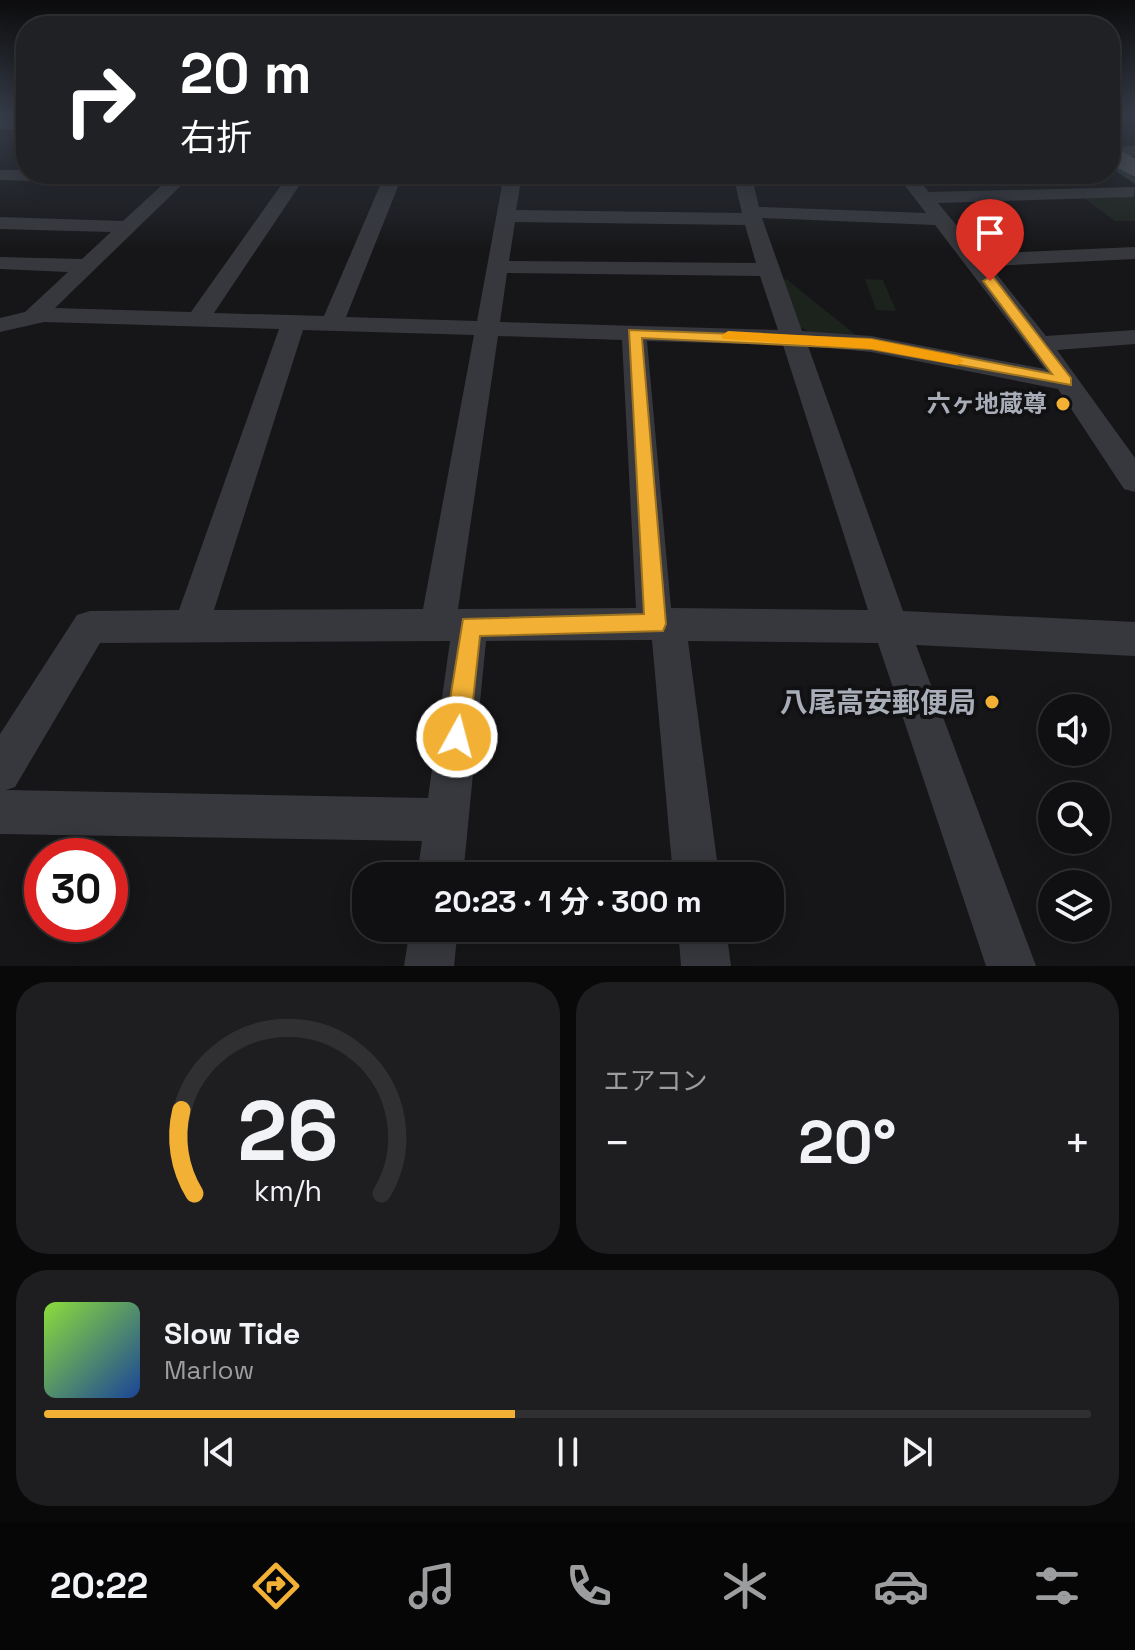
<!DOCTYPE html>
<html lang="ja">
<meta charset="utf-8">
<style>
:root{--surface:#101012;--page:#1e1e20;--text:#f1f3f6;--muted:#9c9d9f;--line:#303032;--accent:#f2b134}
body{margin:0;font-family:"Space Grotesk","Noto Sans JP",sans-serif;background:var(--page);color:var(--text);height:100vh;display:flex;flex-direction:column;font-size:30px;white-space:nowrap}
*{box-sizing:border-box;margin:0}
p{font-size:26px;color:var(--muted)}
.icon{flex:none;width:44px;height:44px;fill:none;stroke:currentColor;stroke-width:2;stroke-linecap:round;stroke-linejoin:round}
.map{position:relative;height:966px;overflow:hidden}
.sheet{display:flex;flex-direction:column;gap:16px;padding:16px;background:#09090a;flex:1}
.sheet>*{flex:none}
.guide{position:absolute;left:16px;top:16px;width:1104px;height:168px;border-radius:32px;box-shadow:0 4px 20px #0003,0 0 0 2px var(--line);background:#202124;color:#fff;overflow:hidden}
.controls{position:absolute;left:1038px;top:694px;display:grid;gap:16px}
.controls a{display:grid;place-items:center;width:72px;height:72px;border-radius:50%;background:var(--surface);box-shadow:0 4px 20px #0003,0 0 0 2px var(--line);font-size:40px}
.speed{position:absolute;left:24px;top:838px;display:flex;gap:16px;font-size:40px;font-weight:700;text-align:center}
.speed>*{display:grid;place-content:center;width:104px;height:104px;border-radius:50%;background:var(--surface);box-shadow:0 4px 20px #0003,0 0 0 2px var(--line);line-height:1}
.speed .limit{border:12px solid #d22;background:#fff;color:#111}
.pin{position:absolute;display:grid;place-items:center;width:68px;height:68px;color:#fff;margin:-82px -34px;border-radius:50% 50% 50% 0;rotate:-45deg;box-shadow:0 0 8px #0007}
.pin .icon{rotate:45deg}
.me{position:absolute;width:88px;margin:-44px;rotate:7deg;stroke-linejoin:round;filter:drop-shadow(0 0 6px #0008)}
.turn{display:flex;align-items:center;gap:28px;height:168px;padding:0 32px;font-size:36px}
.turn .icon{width:104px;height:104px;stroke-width:2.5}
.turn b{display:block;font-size:56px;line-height:68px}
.big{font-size:60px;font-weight:700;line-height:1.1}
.sheet .card{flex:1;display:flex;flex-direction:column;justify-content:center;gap:12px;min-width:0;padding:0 28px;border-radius:32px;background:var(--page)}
.sheet .dial{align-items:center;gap:0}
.dial svg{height:208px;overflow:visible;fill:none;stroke:var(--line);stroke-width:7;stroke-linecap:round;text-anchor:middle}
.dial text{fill:var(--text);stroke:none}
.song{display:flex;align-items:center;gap:24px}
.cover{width:96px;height:96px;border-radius:12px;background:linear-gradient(135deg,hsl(90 70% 55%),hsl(220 70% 35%))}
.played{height:8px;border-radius:4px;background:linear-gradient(90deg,var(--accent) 45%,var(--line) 45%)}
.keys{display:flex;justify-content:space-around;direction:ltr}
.heat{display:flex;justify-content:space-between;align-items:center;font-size:44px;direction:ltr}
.sheet .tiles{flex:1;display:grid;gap:16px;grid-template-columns:1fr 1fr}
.card:last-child{grid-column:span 2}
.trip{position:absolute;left:352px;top:862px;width:432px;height:80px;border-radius:32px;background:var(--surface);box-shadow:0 4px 20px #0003,0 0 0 2px var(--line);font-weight:700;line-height:80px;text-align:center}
.dock{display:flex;height:128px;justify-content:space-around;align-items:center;background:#060607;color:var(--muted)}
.dock .icon{width:56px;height:56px}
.dock .on{color:var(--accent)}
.dock b{font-size:36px;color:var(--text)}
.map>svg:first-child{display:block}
.green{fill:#1c231d}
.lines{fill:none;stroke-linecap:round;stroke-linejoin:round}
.stream{stroke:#2c353c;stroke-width:5}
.street{fill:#37383d;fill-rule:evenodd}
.primary{fill:#53555c;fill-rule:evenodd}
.wall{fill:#323236}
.route{fill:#f2b134;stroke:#9d7322;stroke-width:2}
.slow{fill:#f59e0b}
.poi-dot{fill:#f2b134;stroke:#111113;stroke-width:3}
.labels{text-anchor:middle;stroke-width:8;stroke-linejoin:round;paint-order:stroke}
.poi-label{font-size:24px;font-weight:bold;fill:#a8adb8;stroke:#111113;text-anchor:end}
.near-poi-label{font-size:28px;font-weight:bold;fill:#a8adb8;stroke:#111113;text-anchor:end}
</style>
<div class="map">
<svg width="1135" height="966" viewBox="0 0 1135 966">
<rect width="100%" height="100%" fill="#161618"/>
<!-- green -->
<g class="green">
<polygon points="1123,195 1135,198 1135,221 1115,221 1081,196"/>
<polygon points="786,279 857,336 812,334 799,326 782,281"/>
<polygon points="865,279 883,280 896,311 876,310"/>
</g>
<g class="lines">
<!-- stream -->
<polyline class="stream" points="1110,164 1135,181"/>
<!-- street -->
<g class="street">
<polygon points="0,119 26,120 26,130 0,129"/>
<polygon points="1135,146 1135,156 1110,157 1110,147"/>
<path d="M0,170H26V174H193L55,308L191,312L289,174H307L214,313L324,316L385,174H403L346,317L477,321L503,180L476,179L467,174H751L759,207L926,213L896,174H914L929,192L1135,187L1134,197L938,203L980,254L1135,247V259L990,266L1046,336L1135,330V344L1057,350L1135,458V492L1124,489L1058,389L871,352L808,346L903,611L1135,622V656L916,645L1036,966H986L878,643L688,641L719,876H673L652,640L486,641L463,876H417L422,841L0,834V734L77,615L90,611L179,610L279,329L44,322L0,332V318L25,312L68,272L0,269V257L82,259L111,232L0,229V217L123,221L162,185L0,180ZM521,180L735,183L742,213L516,210ZM762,218L935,225L1045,369L871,336L802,331ZM515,222L745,225L756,263L509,261ZM507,273L760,276L778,330L500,322ZM303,330L474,335L423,609L214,610ZM498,336L622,340L636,608L458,609ZM647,341L783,345L868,610L671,608ZM450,641L428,798L6,790L15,787L100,643Z"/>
<polygon points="410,928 458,928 454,966 404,966"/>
<polygon points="678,928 726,928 731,966 681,966"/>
</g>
<!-- primary -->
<polygon class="primary" points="1110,146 1135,158 1135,177 1110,164"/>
</g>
<!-- wall -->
<polygon class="wall" points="761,174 824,174 823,178"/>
<!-- sky -->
<linearGradient id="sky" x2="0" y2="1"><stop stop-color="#0c0c0d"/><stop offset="0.46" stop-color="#363c48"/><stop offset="1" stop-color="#363c48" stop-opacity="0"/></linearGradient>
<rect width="1135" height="251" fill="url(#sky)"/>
<!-- route -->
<polygon class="route" points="990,277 994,278 1071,378 1071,385 871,349 642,338 666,624 663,631 480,636 469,737 465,745 457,749 448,745 444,737 463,619 644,614 629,330 871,339 1052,374 983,281"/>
<!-- slow -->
<polygon class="slow" points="728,331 871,339 957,356 964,361 957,365 871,349 723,339 721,336"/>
<!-- markers -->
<g class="poi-dot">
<circle cx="1063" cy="404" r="8"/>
<circle cx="992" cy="702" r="8"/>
</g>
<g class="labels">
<!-- poi labels -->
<g class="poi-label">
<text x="1047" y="412">六ヶ地蔵尊</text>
</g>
<!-- near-poi labels -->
<g class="near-poi-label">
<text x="976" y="712">八尾高安郵便局</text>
</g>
</g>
</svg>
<div class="controls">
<a><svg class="icon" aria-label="sound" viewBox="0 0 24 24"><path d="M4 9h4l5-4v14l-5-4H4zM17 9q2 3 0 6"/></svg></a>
<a><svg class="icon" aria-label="search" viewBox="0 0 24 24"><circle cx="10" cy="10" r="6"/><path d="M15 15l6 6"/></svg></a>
<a><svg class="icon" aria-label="layers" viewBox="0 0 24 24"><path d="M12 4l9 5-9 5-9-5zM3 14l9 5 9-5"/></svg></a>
</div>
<div class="speed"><div class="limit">30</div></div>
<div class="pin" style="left:990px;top:281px;background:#d93025"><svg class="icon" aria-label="arrive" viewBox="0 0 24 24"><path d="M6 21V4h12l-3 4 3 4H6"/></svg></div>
<svg class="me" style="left:457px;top:737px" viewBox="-20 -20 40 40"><circle r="17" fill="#f2b134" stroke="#fff" stroke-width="3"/><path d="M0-11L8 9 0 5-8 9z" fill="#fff"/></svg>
<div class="trip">20:23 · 1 分 · 300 m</div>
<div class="guide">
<div class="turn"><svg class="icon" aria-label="right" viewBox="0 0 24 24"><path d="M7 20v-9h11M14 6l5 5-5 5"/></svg><div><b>20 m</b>右折</div></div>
</div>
</div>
<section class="sheet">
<div class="tiles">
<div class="card dial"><svg viewBox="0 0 100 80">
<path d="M14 69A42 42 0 1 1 86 69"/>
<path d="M14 69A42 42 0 0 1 9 37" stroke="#f2b134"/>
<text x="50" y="56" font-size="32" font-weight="700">26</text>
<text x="50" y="72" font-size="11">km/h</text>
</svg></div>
<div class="card"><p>エアコン</p>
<div class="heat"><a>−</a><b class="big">20°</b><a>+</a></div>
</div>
<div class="card">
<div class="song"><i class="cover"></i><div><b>Slow Tide</b><p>Marlow</p></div></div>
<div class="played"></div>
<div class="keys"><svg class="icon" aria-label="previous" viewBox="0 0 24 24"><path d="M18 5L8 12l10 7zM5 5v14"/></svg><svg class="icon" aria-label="pause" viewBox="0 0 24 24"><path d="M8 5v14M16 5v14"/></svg><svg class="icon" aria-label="next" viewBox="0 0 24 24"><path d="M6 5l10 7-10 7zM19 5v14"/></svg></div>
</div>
</div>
</section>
<nav class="dock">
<b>20:22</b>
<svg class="icon on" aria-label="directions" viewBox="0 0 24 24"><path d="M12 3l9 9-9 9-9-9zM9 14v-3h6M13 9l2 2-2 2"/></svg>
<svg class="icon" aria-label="music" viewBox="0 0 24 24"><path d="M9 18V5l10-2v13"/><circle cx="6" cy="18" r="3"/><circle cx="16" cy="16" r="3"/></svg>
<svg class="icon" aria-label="phone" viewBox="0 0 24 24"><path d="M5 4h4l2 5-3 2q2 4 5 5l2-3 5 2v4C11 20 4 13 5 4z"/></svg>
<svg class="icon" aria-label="climate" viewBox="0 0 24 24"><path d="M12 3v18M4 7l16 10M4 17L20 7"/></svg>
<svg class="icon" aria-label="car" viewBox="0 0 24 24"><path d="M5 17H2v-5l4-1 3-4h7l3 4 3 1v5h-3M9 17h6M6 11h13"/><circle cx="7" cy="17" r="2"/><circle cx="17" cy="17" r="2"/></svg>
<svg class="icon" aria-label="filters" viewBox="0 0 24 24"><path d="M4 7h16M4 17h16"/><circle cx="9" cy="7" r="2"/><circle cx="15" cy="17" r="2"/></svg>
</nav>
